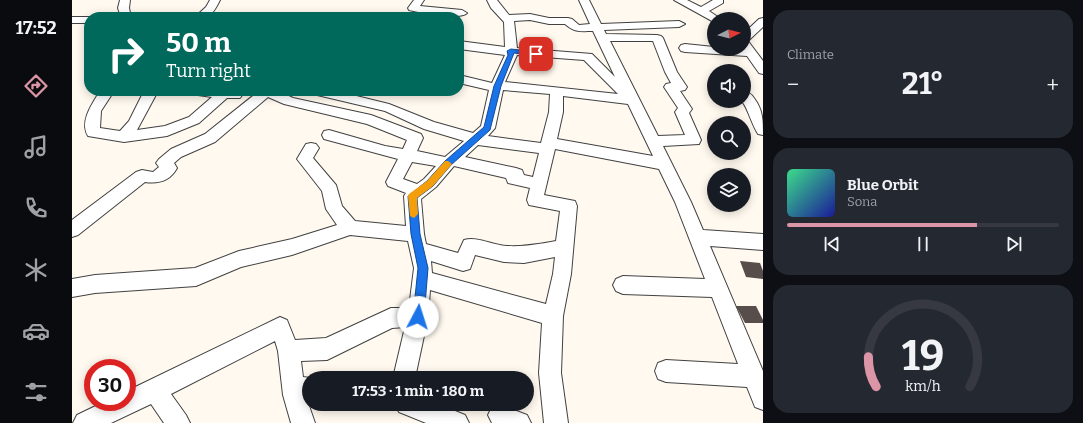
<!DOCTYPE html>
<meta charset="utf-8">
<style>
:root{--surface:#171b24;--page:#242831;--text:#f1f3f6;--muted:#9ea1a6;--line:#363941;--accent:#dc95a6}
body{margin:0;font-family:Bitter,serif;background:var(--page);color:var(--text);height:100vh;display:flex;flex-direction:column;font-size:15px;white-space:nowrap}
*{box-sizing:border-box;margin:0}
p{font-size:13px;color:var(--muted)}
.icon{flex:none;width:22px;height:22px;fill:none;stroke:currentColor;stroke-width:2;stroke-linecap:round;stroke-linejoin:round}
.map{position:relative;flex:1;overflow:hidden}
.sheet{display:flex;flex-direction:column;gap:10px;padding:10px;background:#0d0f14;width:320px}
.sheet>*{flex:none}
.top-card{position:absolute;left:12px;top:12px;width:380px;height:84px;border-radius:16px;box-shadow:0 2px 10px #0003;background:#00695c;color:#fff;overflow:hidden}
.needle{width:26px;rotate:84deg}
.buttons{position:absolute;left:635px;top:12px;display:grid;gap:8px}
.buttons a{display:grid;place-items:center;width:44px;height:44px;border-radius:50%;background:var(--surface);box-shadow:0 2px 10px #0003;font-size:20px}
.speed{position:absolute;left:12px;top:359px;display:flex;gap:8px;font-size:20px;font-weight:700;text-align:center}
.speed>*{display:grid;place-content:center;width:52px;height:52px;border-radius:50%;background:var(--surface);box-shadow:0 2px 10px #0003;line-height:1}
.speed .limit{border:6px solid #d22;background:#fff;color:#111}
.pin{position:absolute;display:grid;place-items:center;width:34px;height:34px;color:#fff;margin:-17px;border-radius:8px;box-shadow:0 2px 6px #0006}
.me{position:absolute;width:44px;margin:-22px;rotate:5deg;stroke-linejoin:round;filter:drop-shadow(0 0 3px #0008)}
.turn{display:flex;align-items:center;gap:14px;height:84px;padding:0 16px;font-size:18px}
.turn .icon{width:52px;height:52px;stroke-width:2.5}
.turn b{display:block;font-size:28px;line-height:34px}
.big{font-size:30px;font-weight:700;line-height:1.1}
.sheet .widget{flex:1;display:flex;flex-direction:column;justify-content:center;gap:6px;min-width:0;padding:0 14px;border-radius:16px;background:var(--page)}
.sheet .dial{align-items:center;gap:0}
.dial svg{height:104px;overflow:visible;fill:none;stroke:var(--line);stroke-width:7;stroke-linecap:round;text-anchor:middle}
.dial text{fill:var(--text);stroke:none}
.song{display:flex;align-items:center;gap:12px}
.cover{width:48px;height:48px;border-radius:6px;background:linear-gradient(135deg,hsl(150 70% 55%),hsl(240 70% 35%))}
.played{height:4px;border-radius:2px;background:linear-gradient(90deg,var(--accent) 70%,var(--line) 70%)}
.keys{display:flex;justify-content:space-around;direction:ltr}
.heat{display:flex;justify-content:space-between;align-items:center;font-size:22px;direction:ltr}
.trip{position:absolute;left:230px;top:371px;width:232px;height:40px;border-radius:20px;background:var(--surface);box-shadow:0 2px 10px #0003;font-weight:700;line-height:40px;text-align:center}
main{display:flex;flex:1;min-height:0}
.dock{display:flex;flex-direction:column;width:72px;justify-content:space-around;align-items:center;background:#090b0e;color:var(--muted)}
.dock .icon{width:28px;height:28px}
.dock .active{color:var(--accent)}
.dock b{font-size:18px;color:var(--text)}
.map>svg:first-child{display:block}
.building{fill:#574d4a}
.lines{fill:none;stroke-linecap:round;stroke-linejoin:round}
.street-casing{stroke:#414141;stroke-width:2}
.street{fill:#fff;fill-rule:evenodd}
.route{fill:#1a73e8;stroke:#114b97}
.slow{fill:#f59e0b}
</style>
<main>
<nav class="dock">
<b>17:52</b>
<svg class="icon active" aria-label="directions" viewBox="0 0 24 24"><path d="M12 3l9 9-9 9-9-9zM9 14v-3h6M13 9l2 2-2 2"/></svg>
<svg class="icon" aria-label="music" viewBox="0 0 24 24"><path d="M9 18V5l10-2v13"/><circle cx="6" cy="18" r="3"/><circle cx="16" cy="16" r="3"/></svg>
<svg class="icon" aria-label="phone" viewBox="0 0 24 24"><path d="M5 4h4l2 5-3 2q2 4 5 5l2-3 5 2v4C11 20 4 13 5 4z"/></svg>
<svg class="icon" aria-label="climate" viewBox="0 0 24 24"><path d="M12 3v18M4 7l16 10M4 17L20 7"/></svg>
<svg class="icon" aria-label="car" viewBox="0 0 24 24"><path d="M5 17H2v-5l4-1 3-4h7l3 4 3 1v5h-3M9 17h6M6 11h13"/><circle cx="7" cy="17" r="2"/><circle cx="17" cy="17" r="2"/></svg>
<svg class="icon" aria-label="filters" viewBox="0 0 24 24"><path d="M4 7h16M4 17h16"/><circle cx="9" cy="7" r="2"/><circle cx="15" cy="17" r="2"/></svg>
</nav>
<div class="map">
<svg width="691" height="423" viewBox="0 0 691 423">
<rect width="100%" height="100%" fill="#fff9ef"/>
<!-- building -->
<g class="building">
<polygon points="668,261 688,263 691,271 691,279 674,277"/>
<polygon points="664,306 684,306 691,320 691,323 673,323"/>
</g>
<g class="lines">
<!-- street casing -->
<g class="street-casing">
<g id="street">
<polygon points="48,0 58,0 57,8 59,17 49,17 46,8"/>
<path d="M138,0H148C141,14 139,17 123,17L134,7Z"/>
<path d="M342,0H352L348,6L390,10L395,13C389,20 348,13 337,10L336,8Z"/>
<path d="M415,0H425L437,15L458,14L477,18H496L500,19L507,25L518,24L507,0H517L529,24L607,21L613,24L607,27L532,30L534,34L585,35L589,36L591,38L605,72L615,87L613,90L608,91L620,109L617,113L629,140L627,144L591,146L619,202L631,230L691,234V250L638,246L691,371V410L683,407L675,387L594,382L586,379L583,371L586,363L594,360L666,364L640,297L551,294L544,291L541,285L544,279L551,276L633,279L603,202L587,169L483,149L472,195L503,201L505,206L499,274L491,316L489,373L496,423H472L467,373L470,323L358,290L356,317L343,378H321L333,327L320,328L255,360L229,361L231,377L238,378L237,400H235L243,423H219L211,395L206,351L203,341L99,394L114,415L118,423H92L79,404L39,423H1L5,415L32,402H55V391L208,317L215,320L223,340L254,338L319,308H337L342,268L336,241L278,235L220,255L169,267L124,286L23,293L0,297V279L23,275L123,268L167,251L220,239L265,225L254,209L250,191L225,159L234,144L239,143L244,144L247,148L241,158L264,185L270,206L283,221L334,226L332,196L334,193L316,186L314,182L326,159L252,139L250,135L252,131L257,130L313,146L331,149L335,140L295,124L212,104L196,97L143,142L109,157L102,163L105,168C98,181 87,184 73,182L6,235L0,237V220L64,172L70,170L81,172L87,167L84,163L87,159L99,149L133,134L187,91H206L221,98L299,115L349,134L351,138L345,151L373,157L392,141L352,129L313,111L241,94L239,91H264L317,104L362,122L401,133L409,126L417,90L387,83V75L420,83L433,55L387,49V41L433,47L432,22L419,8ZM458,20L477,24H493C503,33 509,31 521,31L543,77L520,54L445,48L442,21ZM538,41H581L593,72L599,83L594,84L592,87L606,108L603,112L613,135L586,136ZM445,55L512,60L546,94L433,82ZM431,90L478,94L477,112L469,143L416,136L423,128ZM491,96L556,104L581,156L485,139L491,112ZM406,145L467,153L461,177L452,175L450,170L444,168L393,157ZM340,162L364,166L352,179L345,184L331,179ZM382,166L434,178L436,183L458,188L455,200L457,205L488,211L484,241C467,244 452,247 435,246C420,245 405,236 392,240L386,253L354,244L352,234L349,199L364,187ZM403,255L432,262L452,263L483,257L481,274L474,304L360,273L359,261L391,271L398,269Z"/>
<polygon points="602,0 615,0 629,7 641,0 651,0 651,3 637,11 649,19 642,19 642,22 640,21"/>
<polygon points="0,17 18,17 17,23 0,23"/>
<polygon points="691,18 691,27 676,41 691,61 691,74 687,73 675,56 613,52 609,51 607,48 609,45 613,44 642,47 642,49 672,49 672,33 687,19"/>
<path d="M28,91H42L29,111L28,128L48,131L57,121L72,91H86L65,130L93,126L117,117L140,97L126,95L124,91H173L168,98H155L127,123L95,136L52,142L16,136C7,121 21,103 28,91Z"/>
<path d="M672,91C677,92 679,94 682,98C691,110 691,120 691,135L686,134C679,123 677,111 670,101H672Z"/>
<polygon points="323,404 366,404 393,415 397,423 354,423 327,412"/>
<polygon points="426,404 455,415 459,423 420,423 416,415 420,407"/>
</g>
</g>
<!-- street -->
<use href="#street" class="street"/>
</g>
<!-- route -->
<polygon class="route" points="439,49 464,52 468,54 464,56 442,53 429,86 418,130 379,165 361,186 345,198 348,234 356,268 352,317 350,321 346,323 343,321 341,317 346,268 339,234 336,196 355,181 373,161 412,127 422,86 436,55 435,51"/>
<!-- slow -->
<polygon class="slow" points="373,161 376,161 380,164 361,186 345,198 346,214 342,218 338,216 336,196 337,194 355,181"/>
</svg>
<div class="buttons">
<a><svg class="needle" viewBox="-14 -14 28 28"><path d="M0-13l5 13h-10z" fill="#e53935"/><path d="M0 13l5-13h-10z" fill="#9ea1a6"/></svg></a>
<a><svg class="icon" aria-label="sound" viewBox="0 0 24 24"><path d="M4 9h4l5-4v14l-5-4H4zM17 9q2 3 0 6"/></svg></a>
<a><svg class="icon" aria-label="search" viewBox="0 0 24 24"><circle cx="10" cy="10" r="6"/><path d="M15 15l6 6"/></svg></a>
<a><svg class="icon" aria-label="layers" viewBox="0 0 24 24"><path d="M12 4l9 5-9 5-9-5zM3 14l9 5 9-5"/></svg></a>
</div>
<div class="speed"><div class="limit">30</div></div>
<div class="pin" style="left:464px;top:54px;background:#d93025"><svg class="icon" aria-label="arrive" viewBox="0 0 24 24"><path d="M6 21V4h12l-3 4 3 4H6"/></svg></div>
<svg class="me" style="left:346px;top:317px" viewBox="-20 -20 40 40"><circle r="19" fill="#fff"/><path d="M0-13L10 11 0 6-10 11z" fill="#1a73e8"/></svg>
<div class="trip">17:53 · 1 min · 180 m</div>
<div class="top-card">
<div class="turn"><svg class="icon" aria-label="right" viewBox="0 0 24 24"><path d="M7 20v-9h11M14 6l5 5-5 5"/></svg><div><b>50 m</b>Turn right</div></div>
</div>
</div>
<section class="sheet">
<div class="widget"><p>Climate</p>
<div class="heat"><a>−</a><b class="big">21°</b><a>+</a></div>
</div>
<div class="widget">
<div class="song"><i class="cover"></i><div><b>Blue Orbit</b><p>Sona</p></div></div>
<div class="played"></div>
<div class="keys"><svg class="icon" aria-label="previous" viewBox="0 0 24 24"><path d="M18 5L8 12l10 7zM5 5v14"/></svg><svg class="icon" aria-label="pause" viewBox="0 0 24 24"><path d="M8 5v14M16 5v14"/></svg><svg class="icon" aria-label="next" viewBox="0 0 24 24"><path d="M6 5l10 7-10 7zM19 5v14"/></svg></div>
</div>
<div class="widget dial"><svg viewBox="0 0 100 80">
<path d="M14 69A42 42 0 1 1 86 69"/>
<path d="M14 69A42 42 0 0 1 8 46" stroke="#dc95a6"/>
<text x="50" y="56" font-size="32" font-weight="700">19</text>
<text x="50" y="72" font-size="11">km/h</text>
</svg></div>
</section>
</main>
